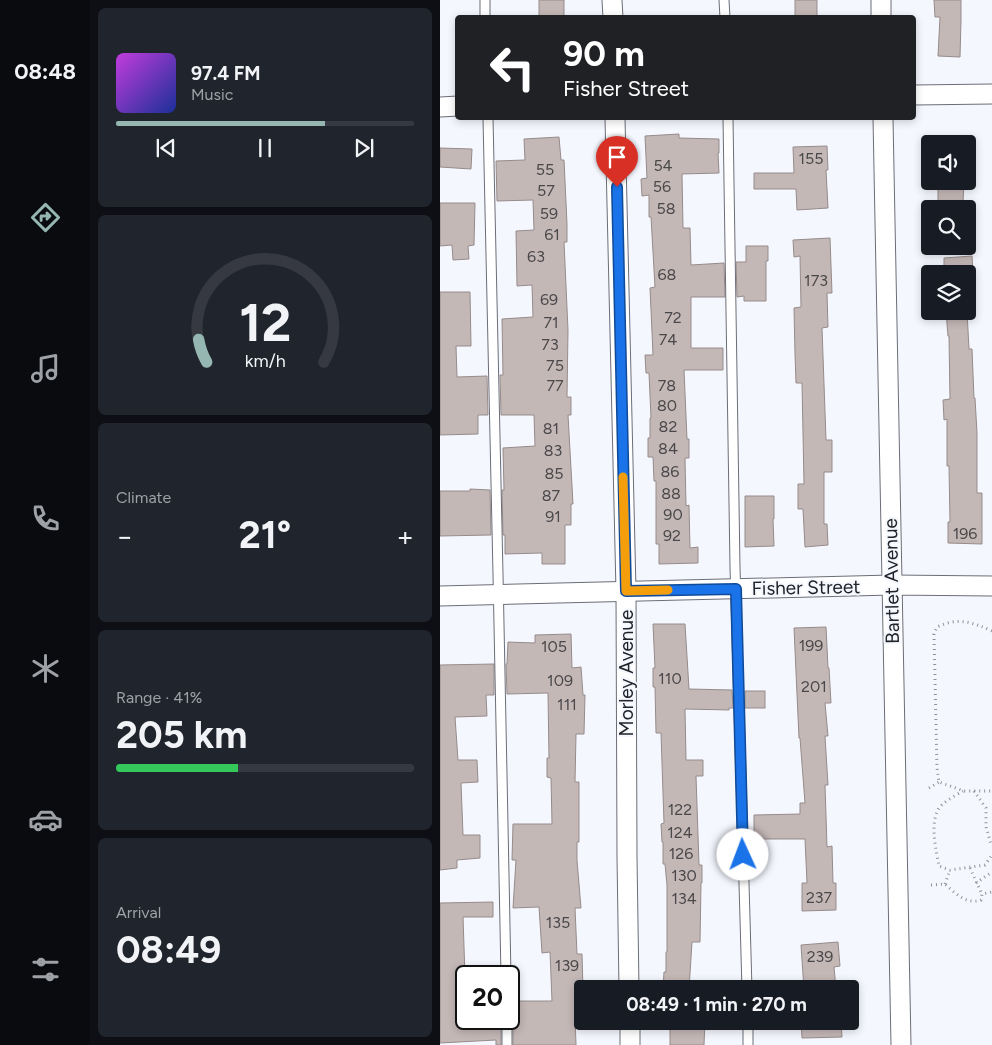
<!DOCTYPE html>
<meta charset="utf-8">
<style>
:root{--surface:#171b24;--page:#20242c;--text:#f1f3f6;--muted:#9ea1a6;--line:#363941;--accent:#96b6b2}
body{margin:0;font-family:Figtree,sans-serif;background:var(--page);color:var(--text);height:100vh;display:flex;flex-direction:column;font-size:19px;white-space:nowrap}
*{box-sizing:border-box;margin:0}
p{font-size:16px;color:var(--muted)}
.icon{flex:none;width:28px;height:28px;fill:none;stroke:currentColor;stroke-width:2;stroke-linecap:round;stroke-linejoin:round}
.map{position:relative;flex:1;overflow:hidden}
.drawer{display:flex;flex-direction:column;gap:8px;padding:8px;background:#0d0f14;width:350px}
.drawer>*{flex:none}
.top-card{position:absolute;left:15px;top:15px;width:461px;height:105px;border-radius:5px;box-shadow:0 2px 8px #0003;background:#202124;color:#fff;overflow:hidden}
.tools{position:absolute;left:481px;top:135px;display:grid;gap:10px}
.tools a{display:grid;place-items:center;width:55px;height:55px;border-radius:5px;background:var(--surface);box-shadow:0 2px 8px #0003;font-size:25px}
.speed{position:absolute;left:15px;top:965px;display:flex;gap:10px;font-size:25px;font-weight:700;text-align:center}
.speed>*{display:grid;place-content:center;width:65px;height:65px;border-radius:50%;background:var(--surface);box-shadow:0 2px 8px #0003;line-height:1}
.speed .limit{border:2px solid #111;border-radius:8px;background:#fff;color:#111}
.pin{position:absolute;display:grid;place-items:center;width:42px;height:42px;color:#fff;margin:-51px -21px;border-radius:50% 50% 50% 0;rotate:-45deg;box-shadow:0 0 5px #0007}
.pin .icon{rotate:45deg}
.me{position:absolute;width:55px;margin:-28px;rotate:358deg;stroke-linejoin:round;filter:drop-shadow(0 0 4px #0008)}
.turn{display:flex;align-items:center;gap:18px;height:105px;padding:0 25px;font-size:22px}
.turn .icon{width:65px;height:65px;stroke-width:2.5}
.turn b{display:block;font-size:35px;line-height:42px}
.big{font-size:38px;font-weight:700;line-height:1.1}
.drawer .card{flex:1;display:flex;flex-direction:column;justify-content:center;gap:8px;min-width:0;padding:0 18px;border-radius:8px;background:var(--page)}
.drawer .dial{align-items:center;gap:0}
.dial svg{height:130px;overflow:visible;fill:none;stroke:var(--line);stroke-width:7;stroke-linecap:round;text-anchor:middle}
.dial text{fill:var(--text);stroke:none}
.song{display:flex;align-items:center;gap:15px}
.cover{width:60px;height:60px;border-radius:8px;background:linear-gradient(135deg,hsl(290 70% 55%),hsl(230 70% 35%))}
.played{height:5px;border-radius:2px;background:linear-gradient(90deg,var(--accent) 70%,var(--line) 70%)}
.keys{display:flex;justify-content:space-around;direction:ltr}
.heat{display:flex;justify-content:space-between;align-items:center;font-size:28px;direction:ltr}
.charge{height:8px;border-radius:4px;background:linear-gradient(90deg,#34c759 41%,var(--line) 0)}
.trip{position:absolute;left:134px;top:980px;width:285px;height:50px;border-radius:5px;background:var(--surface);box-shadow:0 2px 8px #0003;font-weight:700;line-height:50px;text-align:center}
main{display:flex;flex:1;min-height:0}
.menu{display:flex;flex-direction:column;width:90px;justify-content:space-around;align-items:center;background:#090b0e;color:var(--muted)}
.menu .icon{width:35px;height:35px}
.menu .selected{color:var(--accent)}
.menu b{font-size:22px;color:var(--text)}
.map>svg:first-child{display:block}
.building{fill:#c4b8b7;stroke:#968b8a}
.lines{fill:none;stroke-linecap:round;stroke-linejoin:round}
.service-casing{stroke:#6c6e77;stroke-width:11}
.minor-casing{stroke:#6c6e77;stroke-width:21}
.path{stroke:#8f9197;stroke-width:3;stroke-dasharray:1 4;stroke-linecap:butt}
.service{stroke:#fff;stroke-width:9}
.minor{stroke:#fff;stroke-width:19}
.route-casing{stroke:#114b97;stroke-width:12}
.route{stroke:#1a73e8;stroke-width:9}
.slow{stroke:#f59e0b;stroke-width:9}
.labels{text-anchor:middle;stroke-width:4;stroke-linejoin:round;paint-order:stroke}
.number-label{font-size:16px;fill:#4a484a}
.street-label{font-size:19px;fill:#222326;stroke:#f5f7ff}
</style>
<main>
<nav class="menu">
<b>08:48</b>
<svg class="icon selected" aria-label="directions" viewBox="0 0 24 24"><path d="M12 3l9 9-9 9-9-9zM9 14v-3h6M13 9l2 2-2 2"/></svg>
<svg class="icon" aria-label="music" viewBox="0 0 24 24"><path d="M9 18V5l10-2v13"/><circle cx="6" cy="18" r="3"/><circle cx="16" cy="16" r="3"/></svg>
<svg class="icon" aria-label="phone" viewBox="0 0 24 24"><path d="M5 4h4l2 5-3 2q2 4 5 5l2-3 5 2v4C11 20 4 13 5 4z"/></svg>
<svg class="icon" aria-label="climate" viewBox="0 0 24 24"><path d="M12 3v18M4 7l16 10M4 17L20 7"/></svg>
<svg class="icon" aria-label="car" viewBox="0 0 24 24"><path d="M5 17H2v-5l4-1 3-4h7l3 4 3 1v5h-3M9 17h6M6 11h13"/><circle cx="7" cy="17" r="2"/><circle cx="17" cy="17" r="2"/></svg>
<svg class="icon" aria-label="filters" viewBox="0 0 24 24"><path d="M4 7h16M4 17h16"/><circle cx="9" cy="7" r="2"/><circle cx="15" cy="17" r="2"/></svg>
</nav>
<section class="drawer">
<div class="card">
<div class="song"><i class="cover"></i><div><b>97.4 FM</b><p>Music</p></div></div>
<div class="played"></div>
<div class="keys"><svg class="icon" aria-label="previous" viewBox="0 0 24 24"><path d="M18 5L8 12l10 7zM5 5v14"/></svg><svg class="icon" aria-label="pause" viewBox="0 0 24 24"><path d="M8 5v14M16 5v14"/></svg><svg class="icon" aria-label="next" viewBox="0 0 24 24"><path d="M6 5l10 7-10 7zM19 5v14"/></svg></div>
</div>
<div class="card dial"><svg viewBox="0 0 100 80">
<path d="M14 69A42 42 0 1 1 86 69"/>
<path d="M14 69A42 42 0 0 1 9 55" stroke="#96b6b2"/>
<text x="50" y="56" font-size="32" font-weight="700">12</text>
<text x="50" y="72" font-size="11">km/h</text>
</svg></div>
<div class="card"><p>Climate</p>
<div class="heat"><a>−</a><b class="big">21°</b><a>+</a></div>
</div>
<div class="card"><p>Range · 41%</p><b class="big">205 km</b><div class="charge"></div></div>
<div class="card"><p>Arrival</p><b class="big">08:49</b></div>
</section>
<div class="map">
<svg width="552" height="1045" viewBox="0 0 552 1045">
<rect width="100%" height="100%" fill="#f5f7ff"/>
<!-- building -->
<g class="building">
<rect x="99" y="0" width="25" height="18"/>
<rect x="355" y="0" width="22" height="18"/>
<polygon points="494,0 521,0 521,20 520,57 498,56 500,17 495,17"/>
<polygon points="239,134 239,138 279,139 279,153 278,153 279,173 242,174 243,228 250,228 251,265 284,263 285,297 251,297 251,348 283,348 283,370 244,370 247,439 249,439 249,458 245,458 246,506 249,505 250,548 258,547 258,563 219,564 219,544 216,544 216,481 214,481 213,457 208,457 208,438 210,438 210,418 211,418 209,373 206,373 205,355 213,355 210,288 215,287 211,217 209,217 209,195 202,196 201,179 207,178 205,136"/>
<polygon points="119,137 121,160 124,160 127,224 127,242 124,242 128,330 127,397 131,397 131,415 128,415 133,504 131,504 131,525 125,525 125,564 102,564 102,553 65,554 65,535 63,535 62,490 64,490 63,448 95,446 94,415 61,415 60,375 63,375 62,319 93,317 92,285 77,286 76,231 94,230 93,200 57,201 56,161 85,160 84,139"/>
<polygon points="387,146 388,170 386,170 388,208 357,210 356,189 314,189 314,173 354,173 353,147"/>
<polygon points="0,148 32,149 31,169 0,167"/>
<polygon points="498,181 524,181 523,202 498,202"/>
<polygon points="0,203 35,203 34,245 28,246 29,259 13,260 12,245 0,246"/>
<polygon points="390,238 392,293 387,293 388,327 382,328 386,440 392,440 392,472 384,472 384,524 387,524 388,545 365,547 363,509 358,509 358,484 364,484 362,383 356,383 355,354 354,308 361,307 360,256 354,257 353,240"/>
<polygon points="306,246 328,246 328,261 326,261 326,301 304,301 304,296 297,297 296,262 306,262"/>
<polygon points="532,256 533,274 504,274 504,258"/>
<polygon points="0,292 30,292 31,346 16,346 17,377 47,376 48,415 38,415 38,434 0,435"/>
<polygon points="506,311 527,311 529,349 532,349 534,398 535,398 537,433 537,493 542,493 542,544 508,543 508,522 510,522 509,466 507,466 507,419 504,420 503,400 510,399 509,336 508,336"/>
<polygon points="30,489 50,490 51,535 0,536 0,491 30,491"/>
<polygon points="305,496 334,496 334,519 333,519 334,546 305,547"/>
<polygon points="213,624 245,624 249,689 292,690 293,708 289,708 289,710 245,709 246,760 263,760 263,776 256,776 259,865 262,865 262,883 261,883 260,942 252,942 249,989 223,989 224,972 226,972 226,952 227,952 227,885 225,864 223,864 223,842 222,842 221,824 224,823 221,733 216,733 215,687 213,687 213,668 215,668"/>
<polygon points="386,627 388,668 389,668 391,703 385,703 388,736 385,736 388,785 385,785 387,847 392,846 393,883 396,883 396,910 362,911 362,883 367,883 365,839 314,839 314,815 360,814 360,803 365,803 360,738 359,738 354,628"/>
<polygon points="131,634 132,668 141,667 143,695 145,695 144,734 136,734 135,782 139,782 139,842 137,842 137,860 141,908 135,908 137,954 142,954 143,989 142,1014 135,1015 136,1045 73,1045 73,1019 76,1019 76,1001 112,1001 110,952 102,953 99,907 73,908 76,860 72,860 73,824 112,824 111,778 107,777 107,758 109,758 108,693 67,694 66,664 67,664 68,642 95,643 95,635"/>
<polygon points="54,664 54,695 46,695 47,716 15,717 18,760 37,760 38,782 21,783 23,835 40,835 40,858 17,860 17,868 0,870 0,665"/>
<rect x="305" y="691" width="20" height="17"/>
<polygon points="53,902 53,917 23,917 25,976 19,977 20,1019 61,1019 61,1045 56,1045 56,1040 0,1043 0,903"/>
<polygon points="398,942 400,966 394,967 396,989 364,989 361,945"/>
<polygon points="230,1021 265,1021 264,1045 230,1045"/>
<polygon points="361,1021 401,1021 402,1037 362,1038"/>
</g>
<g class="lines">
<!-- service casing -->
<g class="service-casing">
<g id="service">
<polyline points="45,0 45,18"/>
<polyline points="284,0 285,18"/>
<polyline points="48,118 58,574 66,976"/>
<polyline points="288,118 295,567 307,989"/>
<polyline points="67,1019 67,1045"/>
<polyline points="308,1021 308,1045"/>
</g>
</g>
<!-- minor casing -->
<g class="minor-casing">
<g id="minor">
<polyline points="172,0 173,18"/>
<polyline points="441,0 441,18"/>
<polyline points="474,95 552,94"/>
<polyline points="0,107 18,106"/>
<polyline points="175,118 186,591 187,857 189,989"/>
<polyline points="443,118 461,1045"/>
<polyline points="0,596 452,585 552,586"/>
<polyline points="190,1021 190,1045"/>
</g>
</g>
<!-- path -->
<g class="path">
<path d="M552,631C532,622 518,617 497,627L494,634L497,768L499,782L524,791H552"/>
<polyline points="489,788 499,782"/>
<path d="M523,791C516,795 501,803 498,810C490,825 496,850 499,866L510,870L545,865L552,855"/>
<polyline points="534,791 546,808 546,827 551,844 552,845"/>
<polyline points="530,868 542,894"/>
<polyline points="536,883 552,872"/>
<polyline points="505,884 510,870"/>
<path d="M491,885L505,884C515,893 526,905 541,900L542,894L552,892"/>
</g>
<!-- service -->
<use href="#service" class="service"/>
<!-- minor -->
<use href="#minor" class="minor"/>
</g>
<g class="lines">
<!-- route casing -->
<g class="route-casing">
<polyline id="route" points="177,187 186,591 296,589 303,855"/>
</g>
<!-- route -->
<use href="#route" class="route"/>
<!-- slow -->
<polyline class="slow" points="183,477 186,591 228,590"/>
</g>
<g class="labels">
<!-- number labels -->
<g class="number-label">
<text x="371" y="164">155</text>
<text x="223" y="171">54</text>
<text x="105" y="175">55</text>
<text x="222" y="192">56</text>
<text x="106" y="196">57</text>
<text x="226" y="214">58</text>
<text x="109" y="219">59</text>
<text x="112" y="240">61</text>
<text x="96" y="262">63</text>
<text x="227" y="280">68</text>
<text x="376" y="286">173</text>
<text x="109" y="305">69</text>
<text x="233" y="323">72</text>
<text x="111" y="328">71</text>
<text x="228" y="345">74</text>
<text x="110" y="350">73</text>
<text x="115" y="371">75</text>
<text x="115" y="391">77</text>
<text x="227" y="391">78</text>
<text x="227" y="411">80</text>
<text x="228" y="432">82</text>
<text x="111" y="434">81</text>
<text x="228" y="454">84</text>
<text x="113" y="456">83</text>
<text x="230" y="477">86</text>
<text x="114" y="479">85</text>
<text x="231" y="499">88</text>
<text x="111" y="501">87</text>
<text x="233" y="520">90</text>
<text x="113" y="522">91</text>
<text x="525" y="539">196</text>
<text x="232" y="541">92</text>
<text x="371" y="651">199</text>
<text x="114" y="652">105</text>
<text x="230" y="684">110</text>
<text x="120" y="686">109</text>
<text x="374" y="692">201</text>
<text x="127" y="710">111</text>
<text x="240" y="815">122</text>
<text x="240" y="838">124</text>
<text x="241" y="859">126</text>
<text x="244" y="881">130</text>
<text x="379" y="903">237</text>
<text x="244" y="904">134</text>
<text x="118" y="928">135</text>
<text x="380" y="962">239</text>
<text x="127" y="971">139</text>
</g>
<!-- street labels -->
<g class="street-label">
<text transform="translate(451 581) rotate(-91)" y="7">Bartlet Avenue</text>
<text transform="translate(366 587) rotate(-1)" y="7">Fisher Street</text>
<text transform="translate(186 673) rotate(-90)" y="7">Morley Avenue</text>
</g>
</g>
</svg>
<div class="tools">
<a><svg class="icon" aria-label="sound" viewBox="0 0 24 24"><path d="M4 9h4l5-4v14l-5-4H4zM17 9q2 3 0 6"/></svg></a>
<a><svg class="icon" aria-label="search" viewBox="0 0 24 24"><circle cx="10" cy="10" r="6"/><path d="M15 15l6 6"/></svg></a>
<a><svg class="icon" aria-label="layers" viewBox="0 0 24 24"><path d="M12 4l9 5-9 5-9-5zM3 14l9 5 9-5"/></svg></a>
</div>
<div class="speed"><div class="limit">20</div></div>
<div class="pin" style="left:177px;top:187px;background:#d93025"><svg class="icon" aria-label="arrive" viewBox="0 0 24 24"><path d="M6 21V4h12l-3 4 3 4H6"/></svg></div>
<svg class="me" style="left:303px;top:855px" viewBox="-20 -20 40 40"><circle r="19" fill="#fff"/><path d="M0-13L10 11 0 6-10 11z" fill="#1a73e8"/></svg>
<div class="trip">08:49 · 1 min · 270 m</div>
<div class="top-card">
<div class="turn"><svg class="icon" aria-label="left" viewBox="0 0 24 24"><path d="M17 20v-9H6M10 6l-5 5 5 5"/></svg><div><b>90 m</b>Fisher Street</div></div>
</div>
</div>
</main>
